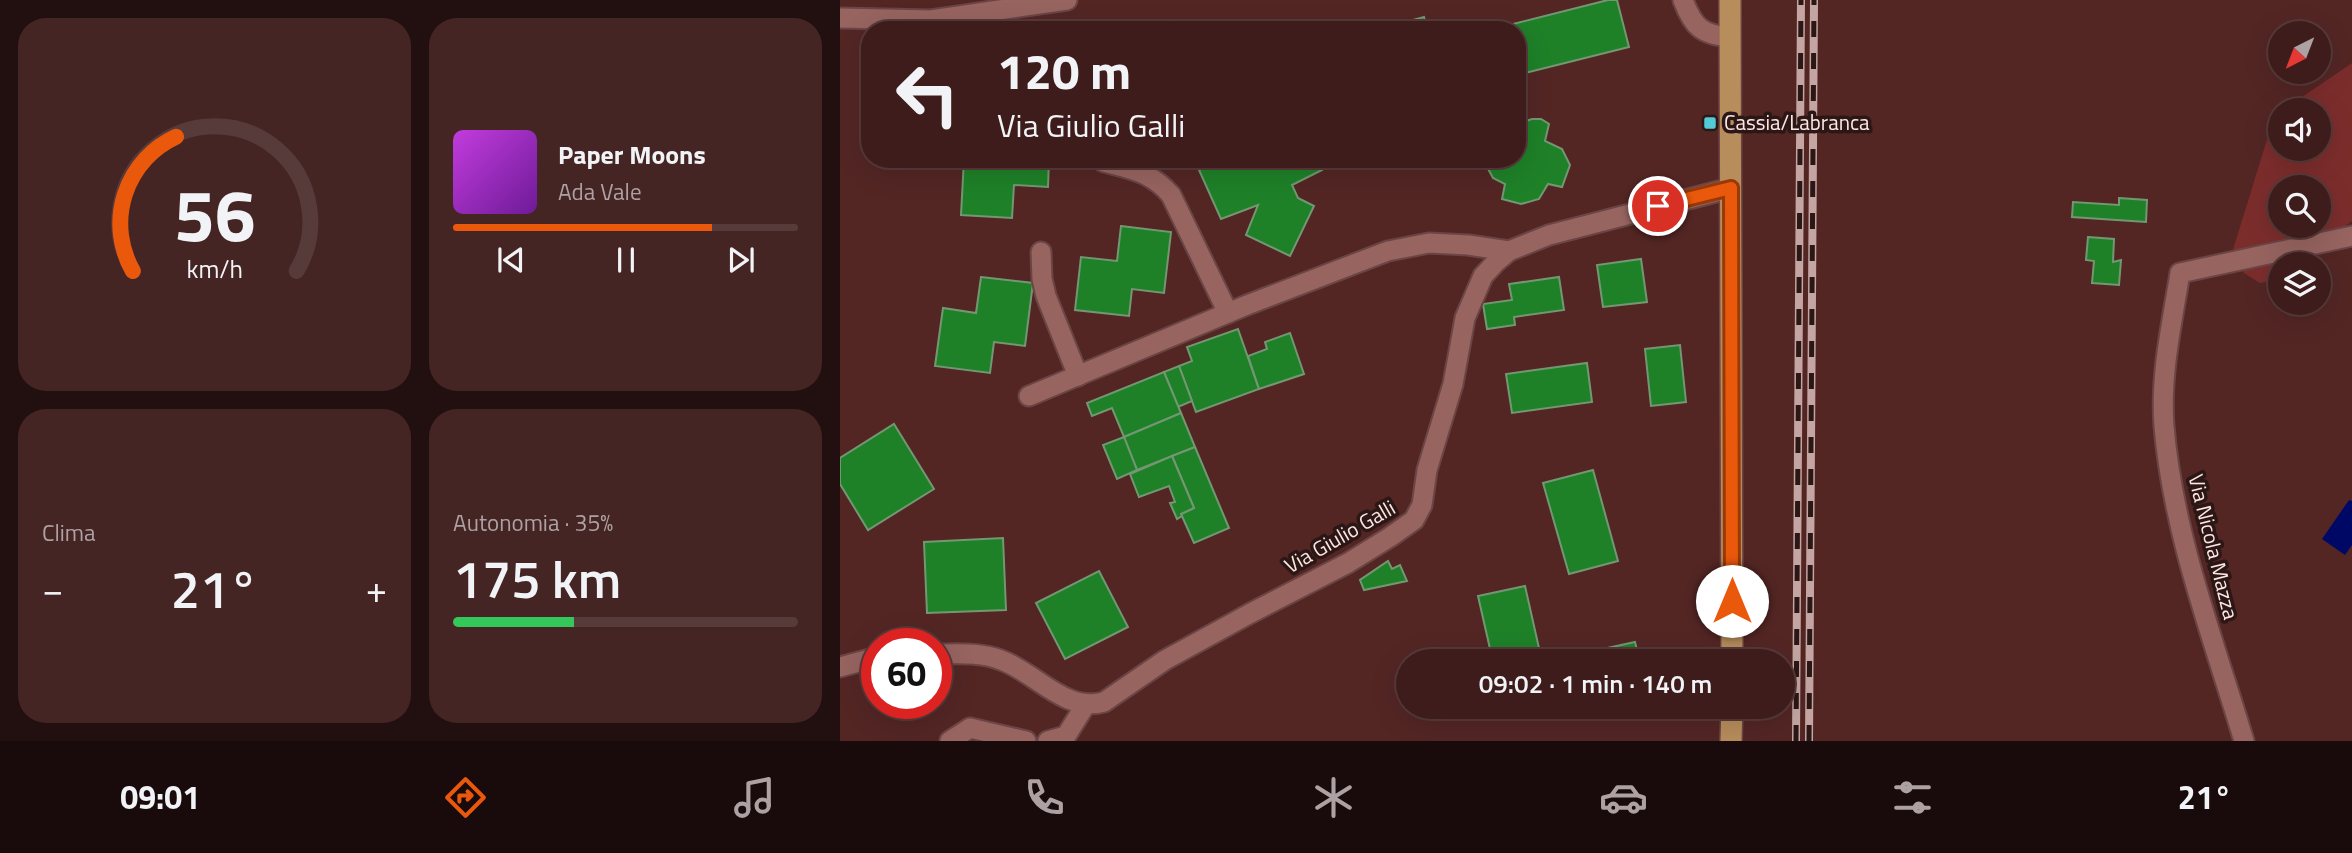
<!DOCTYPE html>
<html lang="it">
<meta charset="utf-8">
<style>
:root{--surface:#3e1c1b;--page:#452524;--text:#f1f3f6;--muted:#ada1a3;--line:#573a3a;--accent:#ea580c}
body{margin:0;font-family:"Titillium Web",sans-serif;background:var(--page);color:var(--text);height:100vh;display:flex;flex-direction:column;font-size:26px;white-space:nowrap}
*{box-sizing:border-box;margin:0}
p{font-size:23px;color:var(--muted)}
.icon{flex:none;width:38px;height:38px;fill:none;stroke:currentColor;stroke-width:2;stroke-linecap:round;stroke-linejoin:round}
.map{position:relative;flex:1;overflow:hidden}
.details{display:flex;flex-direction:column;gap:18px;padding:18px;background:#220f0f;width:840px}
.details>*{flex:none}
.top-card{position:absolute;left:21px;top:21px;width:665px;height:147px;border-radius:28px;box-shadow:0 7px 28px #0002,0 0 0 2px var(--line);background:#3e1c1b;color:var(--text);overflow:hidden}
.needle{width:46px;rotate:222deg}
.fabs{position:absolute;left:1428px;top:21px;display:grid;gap:14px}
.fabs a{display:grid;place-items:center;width:63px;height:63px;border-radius:50%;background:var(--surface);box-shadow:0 7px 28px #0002,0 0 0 2px var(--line);font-size:35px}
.speed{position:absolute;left:21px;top:628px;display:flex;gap:14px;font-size:35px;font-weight:700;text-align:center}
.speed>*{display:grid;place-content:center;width:91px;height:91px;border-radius:50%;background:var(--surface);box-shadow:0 7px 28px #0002,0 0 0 2px var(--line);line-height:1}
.speed .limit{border:10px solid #d22;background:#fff;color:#111}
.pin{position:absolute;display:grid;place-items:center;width:60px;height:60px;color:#fff;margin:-30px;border:4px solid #fff;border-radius:50%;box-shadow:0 2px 7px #0007}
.me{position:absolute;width:77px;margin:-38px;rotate:0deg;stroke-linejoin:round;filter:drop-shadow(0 0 5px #0008)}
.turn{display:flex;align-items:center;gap:24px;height:147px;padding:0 21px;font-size:32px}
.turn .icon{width:91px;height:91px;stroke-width:2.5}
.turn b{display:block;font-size:49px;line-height:60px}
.big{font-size:52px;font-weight:600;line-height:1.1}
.details .tile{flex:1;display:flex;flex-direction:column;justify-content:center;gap:10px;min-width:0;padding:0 24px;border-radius:28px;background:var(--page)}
.details .dial{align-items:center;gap:0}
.dial svg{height:182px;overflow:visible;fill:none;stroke:var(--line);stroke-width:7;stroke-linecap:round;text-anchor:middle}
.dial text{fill:var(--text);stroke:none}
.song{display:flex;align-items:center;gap:21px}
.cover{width:84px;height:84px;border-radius:10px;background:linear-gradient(135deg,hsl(290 70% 55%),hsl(280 70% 35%))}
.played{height:7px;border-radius:4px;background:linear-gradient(90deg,var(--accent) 75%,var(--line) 75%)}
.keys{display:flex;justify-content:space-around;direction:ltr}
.heat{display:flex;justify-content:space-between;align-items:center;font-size:38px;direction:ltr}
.charge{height:10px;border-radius:5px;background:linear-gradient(90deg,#34c759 35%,var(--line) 0)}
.details .tiles{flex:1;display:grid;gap:18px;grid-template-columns:repeat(2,1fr)}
.trip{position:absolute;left:556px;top:649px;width:399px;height:70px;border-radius:35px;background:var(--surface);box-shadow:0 7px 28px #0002,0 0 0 2px var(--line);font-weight:600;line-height:70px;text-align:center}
.tabs{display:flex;height:112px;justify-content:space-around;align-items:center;background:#190b0b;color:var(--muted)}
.tabs .icon{width:49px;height:49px}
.tabs .on{color:var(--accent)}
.tabs b{font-size:32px;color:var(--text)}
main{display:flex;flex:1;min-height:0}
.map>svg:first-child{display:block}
.green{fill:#7b2d2c;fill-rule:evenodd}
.water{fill:#000866}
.building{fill:#1e8128;stroke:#739773;stroke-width:2}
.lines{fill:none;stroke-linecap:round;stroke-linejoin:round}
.street-casing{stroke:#6b4545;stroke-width:23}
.primary-casing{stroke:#6b4545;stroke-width:24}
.street{stroke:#976460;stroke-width:19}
.primary{stroke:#b88d5c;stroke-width:21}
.rail-casing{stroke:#c4a5a2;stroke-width:8}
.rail{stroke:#2b1715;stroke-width:5;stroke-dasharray:16;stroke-linecap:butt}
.route-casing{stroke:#983908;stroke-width:18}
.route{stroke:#ea580c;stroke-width:12}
.poi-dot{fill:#52cbd7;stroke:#2b1715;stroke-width:2.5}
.labels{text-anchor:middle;stroke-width:7;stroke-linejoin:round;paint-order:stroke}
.poi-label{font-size:21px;fill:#fee6e3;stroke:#2b1715;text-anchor:start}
.street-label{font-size:21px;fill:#fee6e3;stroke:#2b1715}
</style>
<main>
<section class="details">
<div class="tiles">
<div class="tile dial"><svg viewBox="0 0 100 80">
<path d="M14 69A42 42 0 1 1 86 69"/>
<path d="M14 69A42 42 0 0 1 33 10" stroke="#ea580c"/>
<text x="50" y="56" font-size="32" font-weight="700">56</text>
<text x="50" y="72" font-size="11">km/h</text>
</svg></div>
<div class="tile">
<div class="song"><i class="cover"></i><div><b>Paper Moons</b><p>Ada Vale</p></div></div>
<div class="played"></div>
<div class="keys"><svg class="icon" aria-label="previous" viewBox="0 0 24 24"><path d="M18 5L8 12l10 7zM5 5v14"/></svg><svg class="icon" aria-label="pause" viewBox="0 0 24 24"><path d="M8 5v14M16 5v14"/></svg><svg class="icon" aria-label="next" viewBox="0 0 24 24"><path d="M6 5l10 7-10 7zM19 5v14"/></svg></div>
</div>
<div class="tile"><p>Clima</p>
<div class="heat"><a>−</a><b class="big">21°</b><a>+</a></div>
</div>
<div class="tile"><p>Autonomia · 35%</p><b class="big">175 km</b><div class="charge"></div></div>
</div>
</section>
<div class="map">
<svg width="1512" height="741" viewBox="0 0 1512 741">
<rect width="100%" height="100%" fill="#532624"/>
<!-- green -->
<path class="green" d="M1512,63V221L1457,264H1440V277L1437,280L1420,283L1404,273L1392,253L1429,133L1440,113V149H1479V110H1443ZM1440,187H1479V226H1440Z"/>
<!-- water -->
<polygon class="water" points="1509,500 1512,501 1512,545 1505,555 1482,539"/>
<!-- building -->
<g class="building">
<polygon points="768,0 777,0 789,47 685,73 677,40 677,30 675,30 673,24"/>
<polygon points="584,17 587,30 536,30"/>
<polygon points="329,20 334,30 309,30"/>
<polygon points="692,119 701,119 709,124 705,141 722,149 730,165 722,187 708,184 699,199 681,204 662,199 665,184 653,178 646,165 646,159 677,159 677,124"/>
<polygon points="124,159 209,159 208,187 174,185 172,218 121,215"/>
<polygon points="381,159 477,159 482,170 452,185 458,198 474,206 450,256 406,235 418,205 381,219 359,170"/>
<polygon points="1279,198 1307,200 1306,222 1232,217 1233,202 1279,205"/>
<polygon points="281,226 331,232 324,293 292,289 289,316 235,310 241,257 277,261"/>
<polygon points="1248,237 1274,239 1273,262 1281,260 1279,285 1252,283 1254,261 1246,260"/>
<polygon points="801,259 807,302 763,307 757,265"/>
<polygon points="141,277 193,283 185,346 154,342 150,373 95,366 103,308 136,313"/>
<polygon points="719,277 724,310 674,317 675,325 647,329 643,304 672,300 669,284"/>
<polygon points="398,329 419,389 356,412 339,366 352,361 347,347"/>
<polygon points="450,333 464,374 419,389 408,356 427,349 425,342"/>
<polygon points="840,345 846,402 811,406 805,349"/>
<polygon points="747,363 752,402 672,413 666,374"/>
<polygon points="339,366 352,401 338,407 324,372"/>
<polygon points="324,372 341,413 284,437 272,408 252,416 247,403"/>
<polygon points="341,413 355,447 297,470 284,437"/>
<polygon points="54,424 94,489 28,530 0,484 0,458"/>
<polygon points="284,437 297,470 277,479 263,445"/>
<polygon points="355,447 389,528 354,543 341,514 354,508 332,456"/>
<polygon points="332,456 354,508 341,514 342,516 337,519 330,503 335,502 329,486 299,497 290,474"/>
<polygon points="753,470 778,561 729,574 703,483"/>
<polygon points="163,538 166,610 87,613 84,542"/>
<polygon points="548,561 552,569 560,565 567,581 524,590 520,580"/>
<polygon points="259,571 288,627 225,659 196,603"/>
<polygon points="685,586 701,657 681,662 653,662 638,596"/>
<polygon points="795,642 800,662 736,662 735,655"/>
<polygon points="747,707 779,707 780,711 749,718"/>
</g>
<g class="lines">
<!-- street casing -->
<g class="street-casing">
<g id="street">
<path d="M843,0C853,26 861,35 890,37"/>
<polyline points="0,18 91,20 227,0"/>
<path d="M264,162C293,170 311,172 331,195L388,313"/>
<polyline points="201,252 202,279 206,296 238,376"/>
<polyline points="189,396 407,305 548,251 589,243 628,245 669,251"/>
<path d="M96,654C118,654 140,652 161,660C195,672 225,713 264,702L325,660L409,614L508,563L550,537L574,520L582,505L587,470L613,384L625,318L643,276L656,262L669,251L709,235L891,188"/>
<polyline points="0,667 37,657"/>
<polyline points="110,741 130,728 186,741"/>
<polyline points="208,741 226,736 246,704"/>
<path d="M1404,741C1373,638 1333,534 1324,426C1320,375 1332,323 1340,273L1512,236"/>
</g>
</g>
<!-- primary casing -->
<g class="primary-casing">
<g id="primary">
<polyline points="890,0 892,662"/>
<polyline points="891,741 892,707"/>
</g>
</g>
<!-- street -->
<use href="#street" class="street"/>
<!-- primary -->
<use href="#primary" class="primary"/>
<!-- rail casing -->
<g class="rail-casing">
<g id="rail">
<polyline points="956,741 961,0"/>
<polyline points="969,741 974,0"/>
</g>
</g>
<!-- rail -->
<use href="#rail" class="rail"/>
</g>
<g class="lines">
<!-- route casing -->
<g class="route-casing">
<polyline id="route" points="818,206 891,188 892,601"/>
</g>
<!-- route -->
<use href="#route" class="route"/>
</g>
<!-- markers -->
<rect class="poi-dot" x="863" y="116" width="14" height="14" rx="3.5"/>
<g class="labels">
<!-- poi labels -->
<g class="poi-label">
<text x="884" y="130">Cassia/Labranca</text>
</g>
<!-- street labels -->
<g class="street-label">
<text transform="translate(500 537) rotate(-30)" y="7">Via Giulio Galli</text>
<text transform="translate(1373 547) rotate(76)" y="7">Via Nicola Mazza</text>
</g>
</g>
</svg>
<div class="fabs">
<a><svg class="needle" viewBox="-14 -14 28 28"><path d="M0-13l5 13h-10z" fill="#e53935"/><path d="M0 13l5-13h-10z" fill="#ada1a3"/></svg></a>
<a><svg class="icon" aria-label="sound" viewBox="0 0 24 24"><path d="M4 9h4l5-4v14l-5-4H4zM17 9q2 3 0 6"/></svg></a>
<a><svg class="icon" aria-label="search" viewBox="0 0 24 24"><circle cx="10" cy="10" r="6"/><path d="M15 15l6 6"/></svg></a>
<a><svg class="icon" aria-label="layers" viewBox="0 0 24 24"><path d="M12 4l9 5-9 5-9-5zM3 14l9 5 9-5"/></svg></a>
</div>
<div class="speed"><div class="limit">60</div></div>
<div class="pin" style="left:818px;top:206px;background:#d93025"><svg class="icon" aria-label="arrive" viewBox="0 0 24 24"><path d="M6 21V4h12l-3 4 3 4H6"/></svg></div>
<svg class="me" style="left:892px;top:601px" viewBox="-20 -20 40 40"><circle r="19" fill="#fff"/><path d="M0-13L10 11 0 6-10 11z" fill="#ea580c"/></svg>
<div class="trip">09:02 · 1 min · 140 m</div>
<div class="top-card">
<div class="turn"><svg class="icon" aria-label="left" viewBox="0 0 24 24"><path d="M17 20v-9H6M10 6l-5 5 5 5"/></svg><div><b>120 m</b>Via Giulio Galli</div></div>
</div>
</div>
</main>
<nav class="tabs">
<b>09:01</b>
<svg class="icon on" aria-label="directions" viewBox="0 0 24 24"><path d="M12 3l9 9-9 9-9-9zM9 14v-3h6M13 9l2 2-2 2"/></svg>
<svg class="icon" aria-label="music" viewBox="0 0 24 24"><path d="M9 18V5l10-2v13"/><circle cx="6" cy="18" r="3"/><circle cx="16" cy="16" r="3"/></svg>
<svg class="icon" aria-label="phone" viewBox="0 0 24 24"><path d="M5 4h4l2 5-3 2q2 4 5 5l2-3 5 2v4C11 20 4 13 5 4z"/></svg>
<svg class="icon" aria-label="climate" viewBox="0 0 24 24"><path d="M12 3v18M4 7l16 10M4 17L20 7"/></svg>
<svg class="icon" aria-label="car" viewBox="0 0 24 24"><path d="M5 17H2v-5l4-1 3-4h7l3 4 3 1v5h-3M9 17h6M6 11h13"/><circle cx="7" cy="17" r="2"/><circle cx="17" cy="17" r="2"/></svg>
<svg class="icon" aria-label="filters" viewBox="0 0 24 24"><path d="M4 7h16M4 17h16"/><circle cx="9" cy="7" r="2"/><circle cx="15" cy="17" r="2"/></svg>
<b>21°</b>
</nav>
